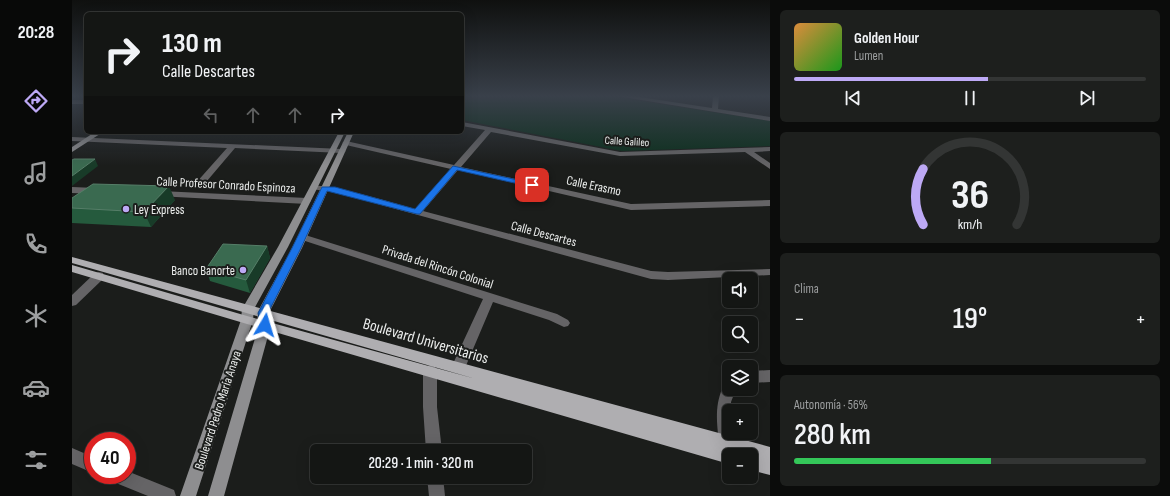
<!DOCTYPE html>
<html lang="es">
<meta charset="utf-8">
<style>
:root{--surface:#141614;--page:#1d1f1d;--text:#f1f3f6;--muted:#9d9fa0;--line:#333534;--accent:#bda9f5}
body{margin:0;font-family:"Sofia Sans Condensed",sans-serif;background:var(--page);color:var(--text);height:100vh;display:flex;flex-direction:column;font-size:15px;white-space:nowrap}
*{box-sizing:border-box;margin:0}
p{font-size:13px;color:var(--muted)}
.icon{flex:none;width:22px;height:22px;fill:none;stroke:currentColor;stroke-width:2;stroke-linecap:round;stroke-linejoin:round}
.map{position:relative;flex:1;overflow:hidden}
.drawer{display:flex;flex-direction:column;gap:10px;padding:10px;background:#0b0c0b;width:400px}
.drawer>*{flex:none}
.hud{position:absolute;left:12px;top:12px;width:380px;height:122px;border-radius:6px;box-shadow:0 4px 16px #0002,0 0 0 1px var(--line);background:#141614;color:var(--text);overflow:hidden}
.tools{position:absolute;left:650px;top:272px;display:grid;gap:8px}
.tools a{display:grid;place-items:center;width:36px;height:36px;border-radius:6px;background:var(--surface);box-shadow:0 4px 16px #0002,0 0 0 1px var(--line);font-size:20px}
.speed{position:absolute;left:12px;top:432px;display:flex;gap:8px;font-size:20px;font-weight:700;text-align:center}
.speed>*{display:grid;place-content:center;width:52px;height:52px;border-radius:50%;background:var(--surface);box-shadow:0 4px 16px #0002,0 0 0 1px var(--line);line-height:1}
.speed .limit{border:6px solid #d22;background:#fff;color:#111}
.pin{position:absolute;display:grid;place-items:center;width:34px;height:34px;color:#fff;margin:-17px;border-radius:8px;box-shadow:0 2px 6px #0006}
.me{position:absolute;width:44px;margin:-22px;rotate:7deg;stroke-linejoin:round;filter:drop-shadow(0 0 3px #0008)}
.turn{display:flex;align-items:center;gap:14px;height:84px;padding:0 12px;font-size:18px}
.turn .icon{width:52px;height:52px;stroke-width:2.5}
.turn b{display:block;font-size:28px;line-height:34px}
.lanes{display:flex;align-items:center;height:38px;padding:0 12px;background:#0003;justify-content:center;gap:20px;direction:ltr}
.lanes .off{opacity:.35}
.big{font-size:30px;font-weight:600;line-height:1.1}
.drawer .widget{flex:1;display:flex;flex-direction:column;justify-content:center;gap:6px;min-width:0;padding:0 14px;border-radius:6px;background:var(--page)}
.drawer .dial{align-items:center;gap:0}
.dial svg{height:104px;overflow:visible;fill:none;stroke:var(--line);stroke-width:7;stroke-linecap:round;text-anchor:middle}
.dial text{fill:var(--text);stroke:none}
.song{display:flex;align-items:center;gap:12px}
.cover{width:48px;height:48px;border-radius:6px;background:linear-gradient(135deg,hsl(30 70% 55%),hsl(120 70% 35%))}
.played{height:4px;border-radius:2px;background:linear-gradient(90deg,var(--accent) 55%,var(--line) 55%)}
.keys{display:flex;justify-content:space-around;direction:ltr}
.heat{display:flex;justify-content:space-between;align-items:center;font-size:22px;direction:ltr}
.charge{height:6px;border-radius:3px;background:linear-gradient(90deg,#34c759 56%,var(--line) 0)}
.trip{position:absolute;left:238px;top:444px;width:222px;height:40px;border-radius:6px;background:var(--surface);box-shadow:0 4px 16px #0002,0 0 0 1px var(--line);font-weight:600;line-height:40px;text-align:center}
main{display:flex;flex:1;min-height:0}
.menu{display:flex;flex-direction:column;width:72px;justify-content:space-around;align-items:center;background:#080908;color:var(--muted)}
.menu .icon{width:28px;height:28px}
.menu .on{color:var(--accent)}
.menu b{font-size:18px;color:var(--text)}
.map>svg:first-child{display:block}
.green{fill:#0b2f1c}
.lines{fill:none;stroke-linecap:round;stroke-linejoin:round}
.street{fill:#656466;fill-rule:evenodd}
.secondary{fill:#8e8e90;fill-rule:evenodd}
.primary{fill:#afaeb1;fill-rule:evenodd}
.wall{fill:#255a3d}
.shaded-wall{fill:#183b28}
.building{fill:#3a6a50;stroke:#567e68}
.route{fill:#1a73e8;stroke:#114b97}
.poi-dot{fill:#bda9f5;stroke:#1b1d1b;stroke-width:1.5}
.labels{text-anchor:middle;stroke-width:4;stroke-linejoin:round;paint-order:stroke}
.far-street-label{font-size:11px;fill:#ebedec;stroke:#1b1d1b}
.street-label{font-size:13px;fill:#ebedec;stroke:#1b1d1b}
.poi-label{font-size:13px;fill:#ebedec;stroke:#1b1d1b;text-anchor:start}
.near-street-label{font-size:16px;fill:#ebedec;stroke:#1b1d1b}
</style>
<main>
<nav class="menu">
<b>20:28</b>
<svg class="icon on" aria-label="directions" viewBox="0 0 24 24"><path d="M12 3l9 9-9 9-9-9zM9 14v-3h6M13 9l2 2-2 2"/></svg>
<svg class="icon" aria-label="music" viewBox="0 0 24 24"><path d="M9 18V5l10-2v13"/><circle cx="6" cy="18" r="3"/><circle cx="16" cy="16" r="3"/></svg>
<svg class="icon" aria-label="phone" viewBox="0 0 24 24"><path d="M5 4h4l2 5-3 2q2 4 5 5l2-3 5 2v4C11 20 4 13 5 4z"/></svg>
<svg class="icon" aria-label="climate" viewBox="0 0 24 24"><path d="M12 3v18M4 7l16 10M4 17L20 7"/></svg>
<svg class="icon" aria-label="car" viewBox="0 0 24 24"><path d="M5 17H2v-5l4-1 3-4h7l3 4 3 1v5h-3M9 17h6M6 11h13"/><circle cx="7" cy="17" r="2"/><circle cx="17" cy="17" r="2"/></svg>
<svg class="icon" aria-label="filters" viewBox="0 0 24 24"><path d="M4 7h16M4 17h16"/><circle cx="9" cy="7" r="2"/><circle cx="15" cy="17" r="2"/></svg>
</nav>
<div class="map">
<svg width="698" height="496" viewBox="0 0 698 496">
<rect width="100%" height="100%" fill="#1b1d1b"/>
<!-- green -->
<polygon class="green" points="481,96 537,96 698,121 698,146 550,151 390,120 390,100"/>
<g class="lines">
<!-- street -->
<g class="street">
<polygon points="545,96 561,96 640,108 641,96 647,96 646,109 698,117 698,121"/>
<rect x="0" y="100" width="14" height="4"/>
<path d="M390,122L548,152L698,147V151L682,152L698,163V169L673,152L548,156L419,132L389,167L559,204L698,200V206L559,210L386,170L351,211L579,271L596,272L698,269V275L596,280L579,279L262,192L239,189L238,187C246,180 328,205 343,209L379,169L274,145L270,143L274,141L382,165L413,130L390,126Z"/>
<polygon points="0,137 270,149 274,151 270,153 163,148 129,188 126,188 122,186 123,184 155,148 0,141"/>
<polygon points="0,187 24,188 28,191 24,194 0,193"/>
<polygon points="88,191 235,198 239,201 235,204 85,196 84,194"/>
<polygon points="230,234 485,314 496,320 498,323 496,326 492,327 477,320 421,302 393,368 391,372 386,373 381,372 379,368 411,299 227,239 225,237"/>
<polygon points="27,272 31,273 32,276 31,279 4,305 0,306 0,295 23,273"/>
<polygon points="358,365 363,367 365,371 365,407 370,451 354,451 351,407 351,371 353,367"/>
<polygon points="698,370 698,382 679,383 679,371"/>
<path d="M657,383V389H664L659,402V411H657V433H661L663,443L660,448L655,450L650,448L647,443C645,422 642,405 652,385Z"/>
<polygon points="0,448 21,457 21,473 0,464"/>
<polygon points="55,471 102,490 104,496 76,496 39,481 37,475 55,475"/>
<polygon points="355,477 371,477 373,496 357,496"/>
</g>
<!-- secondary -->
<g class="secondary">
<polygon points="23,132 31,132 0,152 0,147"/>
<polygon points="267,132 273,132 216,247 182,309 181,320 124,496 108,496 169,320 170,309 206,247"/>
<polygon points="276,132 282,132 230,248 197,313 199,325 152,496 136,496 187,325 185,313 220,248"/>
</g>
<!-- primary -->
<polygon class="primary" points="0,257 698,447 698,475 679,470 679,455 663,453 664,455 657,455 657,464 175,324 0,272 0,265 175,316 404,379 0,263"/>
</g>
<!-- wall -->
<g class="wall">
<polygon points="0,198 103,200 79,227 0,223"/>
<polygon points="195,246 198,258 178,293 138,281 134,269"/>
</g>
<!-- shaded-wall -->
<g class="shaded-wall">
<polygon points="23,159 26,166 0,186 0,176"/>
<polygon points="97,186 103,200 79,227 72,212"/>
<polygon points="195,246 198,258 178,293 174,280"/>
</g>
<!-- building -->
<g class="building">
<polygon points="2,159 23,159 0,176 0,160"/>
<polygon points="21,184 97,186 72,212 0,208 0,198"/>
<polygon points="151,244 195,246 174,280 134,269"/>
</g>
<!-- sky -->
<linearGradient id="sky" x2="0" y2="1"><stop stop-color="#0f100f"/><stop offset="0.58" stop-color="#39404a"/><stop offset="1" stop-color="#39404a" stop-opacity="0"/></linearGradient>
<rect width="698" height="166" fill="url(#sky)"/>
<!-- route -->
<polygon class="route" points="381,166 460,183 464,185 460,187 385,170 348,214 345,214 255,191 229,248 196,313 198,325 197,328 193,329 189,328 186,313 220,248 250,187 263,187 343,209"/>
<!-- markers -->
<g class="poi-dot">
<circle cx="54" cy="209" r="4"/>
<circle cx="171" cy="270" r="4"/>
</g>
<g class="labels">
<!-- far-street labels -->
<g class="far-street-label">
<text transform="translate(555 141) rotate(3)" y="4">Calle Galileo</text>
</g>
<!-- street labels -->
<g class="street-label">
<text transform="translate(154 184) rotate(3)" y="5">Calle Profesor Conrado Espinoza</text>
<text transform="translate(522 185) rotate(12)" y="5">Calle Erasmo</text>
<text transform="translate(472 233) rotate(15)" y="5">Calle Descartes</text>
<text transform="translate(366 266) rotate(18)" y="5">Privada del Rincón Colonial</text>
<text transform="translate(145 410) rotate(-72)" y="5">Boulevard Pedro María Anaya</text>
</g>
<!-- poi labels -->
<g class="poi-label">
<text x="62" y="214">Ley Express</text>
<text x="163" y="275" text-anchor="end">Banco Banorte</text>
</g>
<!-- near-street labels -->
<g class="near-street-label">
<text transform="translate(354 340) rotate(16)" y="6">Boulevard Universitarios</text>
</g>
</g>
</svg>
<div class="tools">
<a><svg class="icon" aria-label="sound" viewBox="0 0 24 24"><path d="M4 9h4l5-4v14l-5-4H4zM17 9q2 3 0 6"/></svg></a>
<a><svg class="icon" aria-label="search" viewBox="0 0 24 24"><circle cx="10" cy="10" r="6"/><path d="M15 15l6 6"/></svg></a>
<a><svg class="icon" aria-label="layers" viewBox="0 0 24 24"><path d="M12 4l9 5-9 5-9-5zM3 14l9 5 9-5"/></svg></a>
<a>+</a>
<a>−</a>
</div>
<div class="speed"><div class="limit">40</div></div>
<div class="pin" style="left:460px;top:185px;background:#d93025"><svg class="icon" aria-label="arrive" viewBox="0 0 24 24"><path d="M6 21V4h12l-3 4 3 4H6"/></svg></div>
<svg class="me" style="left:193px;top:325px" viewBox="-20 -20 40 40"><path d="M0-17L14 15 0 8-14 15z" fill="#1a73e8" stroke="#fff" stroke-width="4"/></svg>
<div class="trip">20:29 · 1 min · 320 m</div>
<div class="hud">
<div class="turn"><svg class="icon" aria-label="right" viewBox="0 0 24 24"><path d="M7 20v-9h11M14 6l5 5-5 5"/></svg><div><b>130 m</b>Calle Descartes</div></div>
<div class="lanes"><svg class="icon off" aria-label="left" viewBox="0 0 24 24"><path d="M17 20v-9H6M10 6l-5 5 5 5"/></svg><svg class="icon off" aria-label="ahead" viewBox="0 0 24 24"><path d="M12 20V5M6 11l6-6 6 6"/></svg><svg class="icon off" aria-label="ahead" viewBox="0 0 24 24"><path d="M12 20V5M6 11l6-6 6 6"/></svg><svg class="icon" aria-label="right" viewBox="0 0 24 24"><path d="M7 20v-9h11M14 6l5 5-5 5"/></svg></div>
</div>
</div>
<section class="drawer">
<div class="widget">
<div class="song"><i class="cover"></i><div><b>Golden Hour</b><p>Lumen</p></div></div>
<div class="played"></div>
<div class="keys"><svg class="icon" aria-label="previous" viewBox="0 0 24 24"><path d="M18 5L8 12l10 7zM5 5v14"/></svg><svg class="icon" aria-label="pause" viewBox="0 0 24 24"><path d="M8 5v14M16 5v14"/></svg><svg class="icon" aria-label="next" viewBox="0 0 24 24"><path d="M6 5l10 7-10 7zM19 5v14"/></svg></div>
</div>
<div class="widget dial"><svg viewBox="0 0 100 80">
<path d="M14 69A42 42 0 1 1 86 69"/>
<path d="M14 69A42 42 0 0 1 14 26" stroke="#bda9f5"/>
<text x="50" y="56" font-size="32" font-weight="700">36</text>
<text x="50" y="72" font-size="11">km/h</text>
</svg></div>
<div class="widget"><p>Clima</p>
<div class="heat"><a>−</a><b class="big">19°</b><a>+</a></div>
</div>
<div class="widget"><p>Autonomía · 56%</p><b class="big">280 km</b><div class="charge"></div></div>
</section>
</main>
